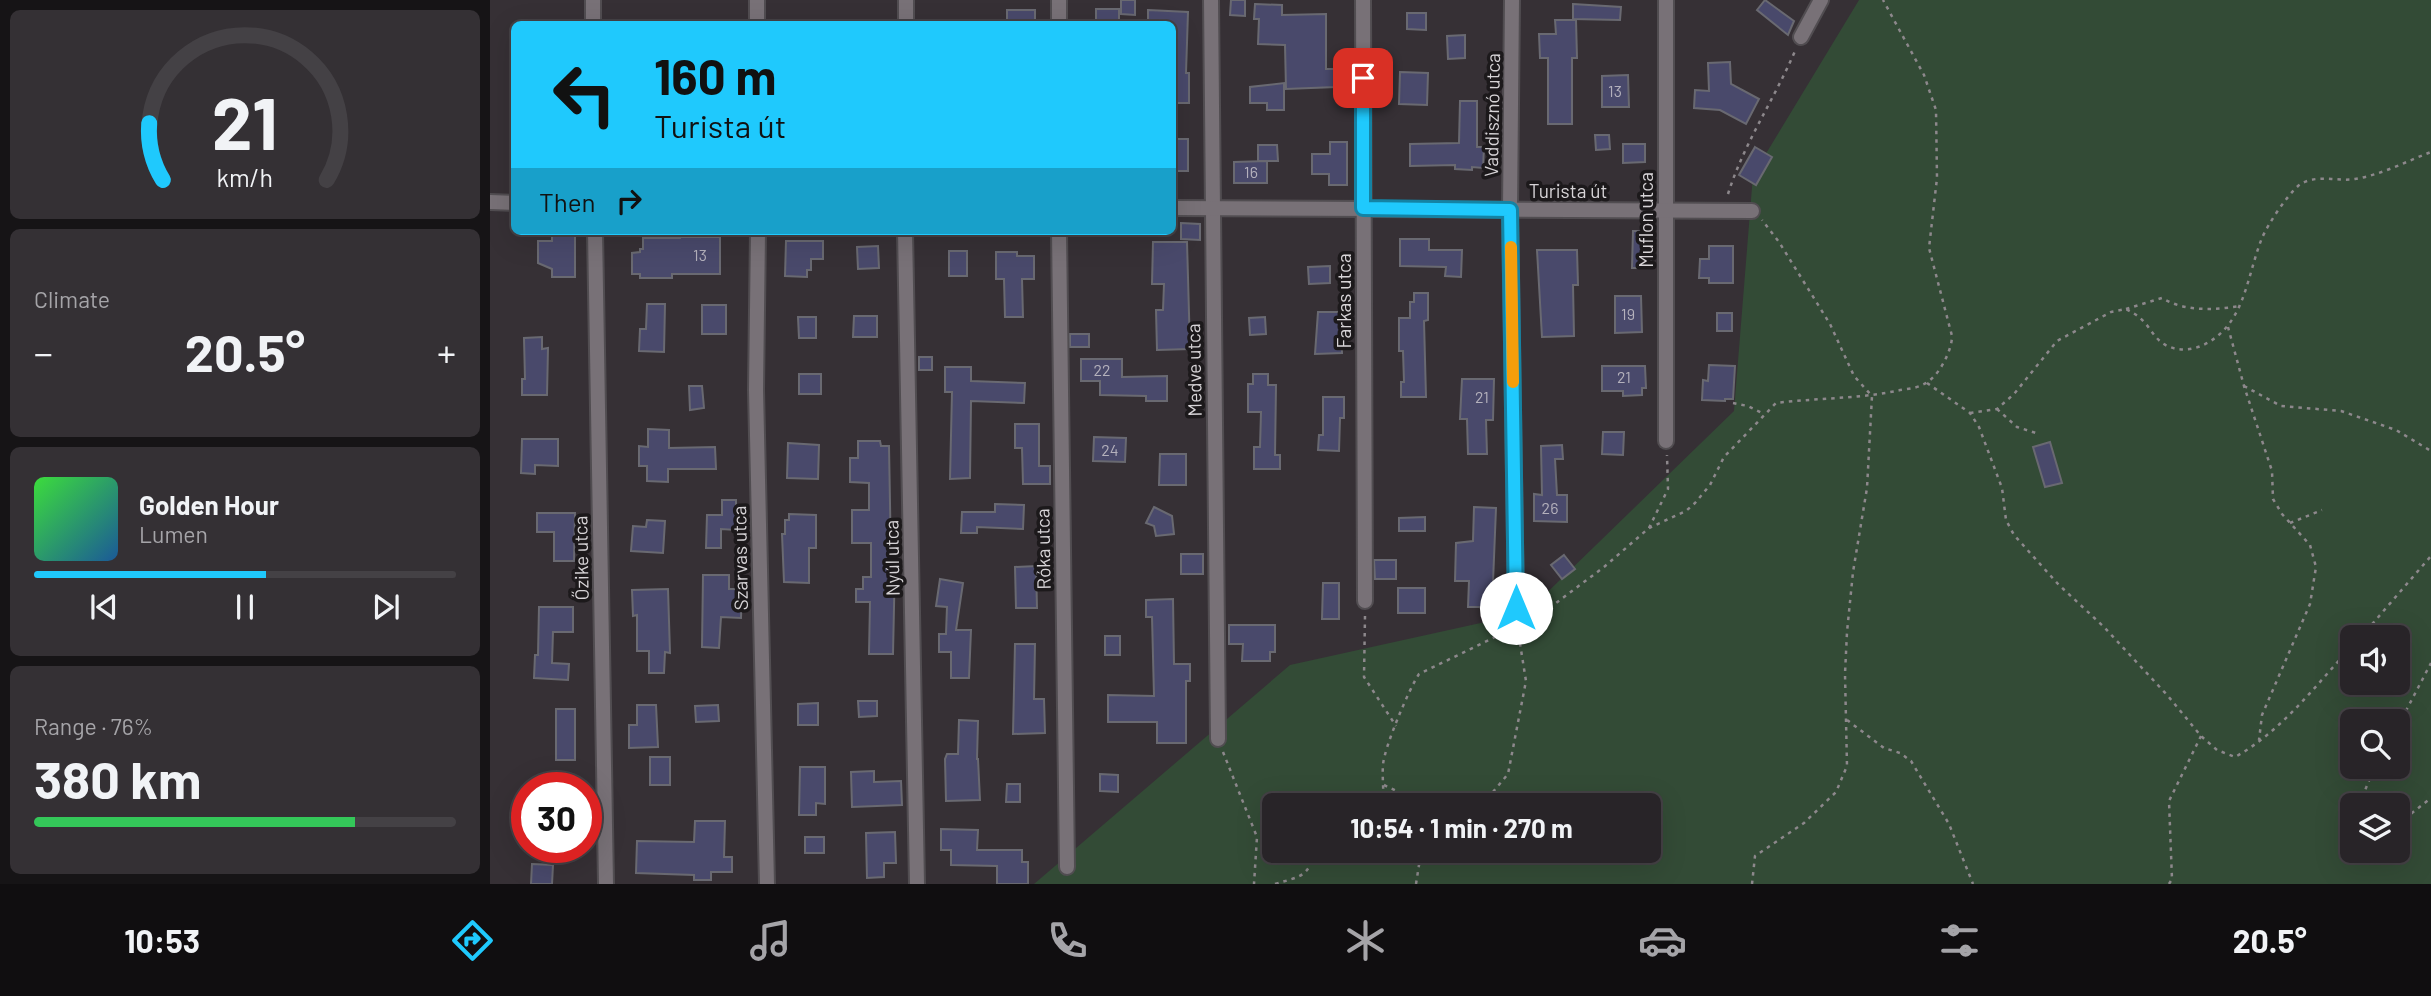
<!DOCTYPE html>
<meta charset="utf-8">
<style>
:root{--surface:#282428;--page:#343034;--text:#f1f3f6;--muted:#a5a4a8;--line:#444145;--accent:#1fc9fd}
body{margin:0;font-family:Barlow,sans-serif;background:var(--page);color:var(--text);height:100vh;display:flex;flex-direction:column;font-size:26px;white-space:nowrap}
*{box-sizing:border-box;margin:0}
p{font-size:23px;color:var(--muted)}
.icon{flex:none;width:38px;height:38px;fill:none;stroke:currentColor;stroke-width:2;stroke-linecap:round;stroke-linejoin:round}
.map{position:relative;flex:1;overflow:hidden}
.panel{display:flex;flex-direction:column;gap:10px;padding:10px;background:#161416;width:490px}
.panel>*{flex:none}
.top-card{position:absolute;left:21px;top:21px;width:665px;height:214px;border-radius:10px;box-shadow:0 7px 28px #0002,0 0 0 2px var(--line);background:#1fc9fd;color:#111;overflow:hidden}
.tools{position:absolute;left:1850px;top:625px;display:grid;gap:14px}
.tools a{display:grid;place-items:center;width:70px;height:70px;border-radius:10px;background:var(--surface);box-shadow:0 7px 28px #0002,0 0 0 2px var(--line);font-size:35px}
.speed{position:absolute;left:21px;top:772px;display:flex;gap:14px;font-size:35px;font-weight:700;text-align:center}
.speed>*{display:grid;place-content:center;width:91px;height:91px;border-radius:50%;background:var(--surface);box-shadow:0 7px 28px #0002,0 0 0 2px var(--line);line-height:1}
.speed .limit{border:10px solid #d22;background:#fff;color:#111}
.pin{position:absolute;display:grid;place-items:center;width:60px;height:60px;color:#fff;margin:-30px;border-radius:14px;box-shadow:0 4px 10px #0006}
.me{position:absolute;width:77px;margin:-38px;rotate:0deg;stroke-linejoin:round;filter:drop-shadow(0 0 5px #0008)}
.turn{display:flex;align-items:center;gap:24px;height:147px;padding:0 28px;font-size:32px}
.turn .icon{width:91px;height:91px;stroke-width:2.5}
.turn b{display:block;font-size:49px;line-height:60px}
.then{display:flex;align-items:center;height:66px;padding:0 28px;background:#0003;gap:14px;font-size:26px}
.big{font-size:52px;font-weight:700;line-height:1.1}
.panel .widget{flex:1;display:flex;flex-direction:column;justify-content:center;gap:10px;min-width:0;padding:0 24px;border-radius:10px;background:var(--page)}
.panel .dial{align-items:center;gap:0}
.dial svg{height:182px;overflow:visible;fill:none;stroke:var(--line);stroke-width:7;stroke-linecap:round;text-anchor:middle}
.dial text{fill:var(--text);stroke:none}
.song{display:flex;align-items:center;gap:21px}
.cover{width:84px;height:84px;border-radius:10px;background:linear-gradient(135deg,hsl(120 70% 55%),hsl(210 70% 35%))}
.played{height:7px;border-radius:4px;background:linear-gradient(90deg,var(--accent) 55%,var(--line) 55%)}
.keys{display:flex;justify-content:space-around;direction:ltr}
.heat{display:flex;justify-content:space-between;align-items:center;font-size:38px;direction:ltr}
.charge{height:10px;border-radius:5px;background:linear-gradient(90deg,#34c759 76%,var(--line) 0)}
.trip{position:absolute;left:772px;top:793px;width:399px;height:70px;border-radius:10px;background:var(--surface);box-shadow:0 7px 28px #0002,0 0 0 2px var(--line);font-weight:700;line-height:70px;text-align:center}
.tab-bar{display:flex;height:112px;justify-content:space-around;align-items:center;background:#100e10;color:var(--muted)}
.tab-bar .icon{width:49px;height:49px}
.tab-bar .on{color:var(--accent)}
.tab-bar b{font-size:32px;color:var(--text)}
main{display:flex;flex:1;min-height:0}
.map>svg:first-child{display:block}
.green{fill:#334b36;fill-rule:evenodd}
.building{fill:#49496b;stroke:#696971;stroke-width:2}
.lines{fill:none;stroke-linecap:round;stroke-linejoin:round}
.minor-casing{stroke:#514d51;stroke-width:18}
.path{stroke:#8d888c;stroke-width:2.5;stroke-dasharray:3.5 5;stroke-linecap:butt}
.minor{stroke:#787177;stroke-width:14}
.route-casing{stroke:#1483a4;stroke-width:18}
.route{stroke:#1fc9fd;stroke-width:12}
.slow{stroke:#f59e0b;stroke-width:12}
.labels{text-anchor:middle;stroke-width:7;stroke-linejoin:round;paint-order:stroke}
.number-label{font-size:16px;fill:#b4b1bc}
.street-label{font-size:19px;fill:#d7d4d7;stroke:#1c191b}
</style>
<main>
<section class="panel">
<div class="widget dial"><svg viewBox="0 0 100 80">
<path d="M14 69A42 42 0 1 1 86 69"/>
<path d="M14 69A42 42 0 0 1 8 44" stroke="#1fc9fd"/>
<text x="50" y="56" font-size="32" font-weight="700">21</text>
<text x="50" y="72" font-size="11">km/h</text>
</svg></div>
<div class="widget"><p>Climate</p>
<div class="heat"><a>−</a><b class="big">20.5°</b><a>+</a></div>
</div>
<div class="widget">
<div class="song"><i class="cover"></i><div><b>Golden Hour</b><p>Lumen</p></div></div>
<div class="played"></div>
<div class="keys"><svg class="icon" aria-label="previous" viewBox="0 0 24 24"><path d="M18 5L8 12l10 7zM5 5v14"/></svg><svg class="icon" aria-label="pause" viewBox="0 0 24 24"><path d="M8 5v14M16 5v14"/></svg><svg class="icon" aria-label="next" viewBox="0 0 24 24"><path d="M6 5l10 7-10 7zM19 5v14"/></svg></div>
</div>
<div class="widget"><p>Range · 76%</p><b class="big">380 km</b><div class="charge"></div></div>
</section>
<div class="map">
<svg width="1941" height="884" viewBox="0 0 1941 884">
<rect width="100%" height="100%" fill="#363035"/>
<!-- green -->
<path class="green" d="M1369,0H1941V884H544L800,665L1036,613L1244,411L1263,175ZM1862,637H1908V682H1862ZM1862,721H1908V766H1862ZM784,805H1158V850H784ZM1862,805H1908V850H1862Z"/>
<!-- building -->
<g class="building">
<polygon points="631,0 645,0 645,15 631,14"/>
<polygon points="741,0 755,0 755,16 740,15"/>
<polygon points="1275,0 1304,21 1298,35 1267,10"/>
<polygon points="765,4 792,5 792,15 836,14 836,69 845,69 846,87 796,89 795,45 768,44 769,19 764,19"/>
<polygon points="1083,4 1131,7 1130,20 1083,19"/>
<polygon points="606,9 629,9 629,24 606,23"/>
<rect x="517" y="10" width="28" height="14"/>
<polygon points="658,10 698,12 696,73 699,73 699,103 682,103 682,24 658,24"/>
<polygon points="917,13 936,13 936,30 917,29"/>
<polygon points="1065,20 1086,20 1087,58 1082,58 1082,124 1058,124 1058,58 1050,58 1049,34 1066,34"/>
<polygon points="975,35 975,58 958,59 957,36"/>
<polygon points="1240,62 1241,84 1269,99 1256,124 1230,110 1204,108 1205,90 1219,91 1218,63"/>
<polygon points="910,72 938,73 937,105 909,104"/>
<polygon points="1138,75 1139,107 1112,107 1112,76"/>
<polygon points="794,83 794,110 777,110 777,103 760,103 760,87"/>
<polygon points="970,101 987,101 987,147 994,147 993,168 982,167 982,170 965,169 965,165 920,166 920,144 969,143"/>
<polygon points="1105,135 1119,135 1120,149 1106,150"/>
<rect x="682" y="139" width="16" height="32"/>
<polygon points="840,142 857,142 857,185 839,185 839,174 822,174 822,154 840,154"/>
<polygon points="1133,144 1155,144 1155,162 1133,163"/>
<polygon points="768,145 787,145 788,161 768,161"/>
<polygon points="1265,147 1282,157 1266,185 1249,175"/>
<polygon points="777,161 777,183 744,183 744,162"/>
<polygon points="691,223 710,224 710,240 691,239"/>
<polygon points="62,231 85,231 85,277 62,277 62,269 48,263 48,241 62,241"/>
<polygon points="1143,231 1162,231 1161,268 1142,268"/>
<polygon points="190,237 230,237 230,274 182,274 182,278 150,278 150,274 142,274 142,253 150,252 150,249 153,249 153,238 190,238"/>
<polygon points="910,239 939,239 939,250 972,250 971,277 955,276 956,267 910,266"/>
<polygon points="296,241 333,241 333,259 321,259 321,270 317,270 317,277 295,276"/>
<polygon points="663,242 697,242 700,349 667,350 666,310 673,310 674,284 662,284"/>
<polygon points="388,246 389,268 368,269 367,247"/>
<polygon points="1219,246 1243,246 1243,283 1219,283 1219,278 1209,278 1210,259 1219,259"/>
<polygon points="1047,250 1087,250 1088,285 1083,285 1084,336 1052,337"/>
<rect x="459" y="251" width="18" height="25"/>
<polygon points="506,252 527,252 527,256 544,256 544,279 532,279 533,317 515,317 514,279 506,279"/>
<polygon points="840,266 840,283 819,284 818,267"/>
<polygon points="924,293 938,293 938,320 934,321 936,397 911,397 911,382 914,382 913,351 909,351 909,318 920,318 920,302 924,302"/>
<polygon points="1125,296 1151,296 1152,332 1125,333"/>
<polygon points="157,304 175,304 174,352 149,351 150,329 156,329"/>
<rect x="212" y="305" width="24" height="29"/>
<polygon points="828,312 850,312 852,353 825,354"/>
<rect x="1227" y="313" width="15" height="18"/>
<polygon points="364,316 387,316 387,337 363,337"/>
<polygon points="308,317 326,317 326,338 309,338"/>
<polygon points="775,317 776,334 760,335 759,318"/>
<rect x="580" y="334" width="19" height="13"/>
<polygon points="52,337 52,349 58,348 57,395 32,395 32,379 35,379 34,338"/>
<rect x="429" y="357" width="13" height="13"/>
<polygon points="591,359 632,359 632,377 677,376 677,401 656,401 656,396 610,395 610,381 591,381"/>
<polygon points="1219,365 1245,366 1243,399 1235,399 1235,401 1212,400 1213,380 1218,381"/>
<polygon points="1112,366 1155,366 1156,388 1152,388 1152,395 1133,396 1133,391 1112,391"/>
<polygon points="455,367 481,367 481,381 535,383 534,403 481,401 480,478 460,479 462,392 455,392"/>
<rect x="309" y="374" width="22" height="20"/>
<polygon points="763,374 778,374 778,385 786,385 785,455 790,455 790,469 764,469 764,447 770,447 771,412 758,412 758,384 763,384"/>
<polygon points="972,379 1004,379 1003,420 996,420 997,454 978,454 977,419 970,419"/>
<polygon points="199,386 212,386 214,408 200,410"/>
<polygon points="833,397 854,397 854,418 850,418 849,451 828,450 829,435 833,435"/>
<polygon points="525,424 549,424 549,466 560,466 560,484 533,484 532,448 525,448"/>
<polygon points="158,429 179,430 179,448 225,447 226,469 178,469 178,482 157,481 157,466 149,466 149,446 158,447"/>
<polygon points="1113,432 1134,432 1133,455 1112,454"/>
<polygon points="604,437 636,438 635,462 603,461"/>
<polygon points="32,439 68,439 68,466 45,465 45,474 31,473"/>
<polygon points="368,441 390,441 391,446 399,446 401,560 405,560 403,654 379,654 380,602 366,602 366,589 373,589 373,577 381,577 381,543 362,543 362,510 379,510 379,483 360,482 360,458 368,458"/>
<polygon points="1560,442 1572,483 1555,487 1543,447"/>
<polygon points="298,443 329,445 328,479 297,478"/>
<polygon points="1072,445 1073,459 1065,459 1067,495 1077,495 1077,522 1044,521 1044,494 1052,495 1051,446"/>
<polygon points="670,454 696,454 696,485 669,485"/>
<polygon points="232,500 246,500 246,530 231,529 231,548 216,548 217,515 232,515"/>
<polygon points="505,504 534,505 533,529 487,527 487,533 471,533 472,512 505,512"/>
<polygon points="664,507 682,516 684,534 666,536 664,526 656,523"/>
<polygon points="984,507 1006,508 1002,607 978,607 979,581 965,581 966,543 983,541"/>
<polygon points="47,513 85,513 84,561 64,561 64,532 47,532"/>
<polygon points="299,514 326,515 326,548 319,548 319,583 294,582 292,534 295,534 295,520 299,520"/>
<polygon points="935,517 935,531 909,531 909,518"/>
<polygon points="157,520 175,521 173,553 141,551 143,526 156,527"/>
<rect x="691" y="554" width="22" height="20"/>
<polygon points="1074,555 1085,569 1072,579 1061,565"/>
<polygon points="884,560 906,560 906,579 885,579"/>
<polygon points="546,566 547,608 526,608 525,567"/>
<polygon points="213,575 239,575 239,589 252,589 251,618 231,617 229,648 212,647"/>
<polygon points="450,579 473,583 466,630 481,630 479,678 461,678 461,652 449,652 449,634 456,634 457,607 446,606"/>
<polygon points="833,583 849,583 849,619 832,619"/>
<rect x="908" y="588" width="27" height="25"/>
<polygon points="178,589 180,653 175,652 174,673 159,673 159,651 147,651 147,615 143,616 142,590"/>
<polygon points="683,599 684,664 700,664 700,681 696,681 696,743 667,743 667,722 618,722 618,695 664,696 662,617 656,617 656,600"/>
<polygon points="49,607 83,607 83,632 63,632 62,663 79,664 78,680 44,678 45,655 48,655"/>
<polygon points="739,625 785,625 785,652 780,652 780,661 752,661 753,644 739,644"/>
<rect x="615" y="636" width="15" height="19"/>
<polygon points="525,644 545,644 544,699 554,699 555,733 523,734"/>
<polygon points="368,701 387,701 387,716 369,717"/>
<polygon points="328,703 328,725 308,725 308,704"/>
<polygon points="147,705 166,705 168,747 139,748 139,725 147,725"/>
<polygon points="228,705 229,721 206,722 205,706"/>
<rect x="66" y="709" width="19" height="51"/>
<polygon points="469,720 488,721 487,759 488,759 490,800 456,801 455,759 457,754 468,754"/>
<rect x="160" y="757" width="20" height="28"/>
<polygon points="310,767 335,767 335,804 326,803 326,815 309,815"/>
<polygon points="384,771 384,782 411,781 412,805 362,807 361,772"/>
<polygon points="610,774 628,775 628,792 610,791"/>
<polygon points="517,784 530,784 530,802 516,802"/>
<polygon points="205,821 235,821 234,857 242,857 242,872 221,872 221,880 204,880 204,875 146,873 147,841 204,842"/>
<polygon points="451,829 488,830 487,850 532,850 532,862 538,862 538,884 507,884 507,866 461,865 461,850 451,850"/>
<polygon points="405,832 406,863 394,863 394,877 377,878 376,833"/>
<rect x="315" y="837" width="19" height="16"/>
<polygon points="42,864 63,865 62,884 41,884"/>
</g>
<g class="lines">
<!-- minor casing -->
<g class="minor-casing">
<g id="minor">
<polyline points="103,0 103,24"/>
<polyline points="267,0 267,24"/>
<polyline points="721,0 728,739"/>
<polyline points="873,0 875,601"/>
<polyline points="1022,0 1020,210 1026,608"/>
<polyline points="1176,0 1176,441"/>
<polyline points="416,24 416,0"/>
<polyline points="569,24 569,0"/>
<polyline points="1311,37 1331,0"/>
<polyline points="0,202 24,203"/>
<polyline points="682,208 1262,211"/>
<polyline points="105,231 116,884"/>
<polyline points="268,231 266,390 277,884"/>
<polyline points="415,231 427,884"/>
<polyline points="569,231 577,867"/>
</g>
</g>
<!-- path -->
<g class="path">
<path d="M1238,194C1254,143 1284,100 1305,51"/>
<path d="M1636,309L1672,298C1695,312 1725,310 1750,306"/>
<polyline points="1738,327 1754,386 1782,471 1783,499 1792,514 1820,545 1826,567 1820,604 1772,715 1769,740"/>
<path d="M1437,383L1480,413L1489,427L1512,488L1516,520L1524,535L1568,584L1614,627L1678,696L1711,736L1727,750L1745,757C1792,731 1826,685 1862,646"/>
<polyline points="1754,386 1791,406 1851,411 1906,430 1941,451"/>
<polyline points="1243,403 1258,406 1274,414"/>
<polyline points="1507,409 1527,427 1546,433"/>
<path d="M1480,413L1507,409L1524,394L1567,341L1621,312L1636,309C1641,312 1646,314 1650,318C1661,327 1665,342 1680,347C1690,351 1701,350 1711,346C1755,327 1756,278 1772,238C1778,224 1796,197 1808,186C1824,173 1847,182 1865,179C1891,175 1917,161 1941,152"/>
<polyline points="1800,523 1832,510"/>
<polyline points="1159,528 1178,489 1177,455"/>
<polyline points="875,616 874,677 906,726"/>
<path d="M1037,620L1066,603L1114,567L1159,528L1196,511L1205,503L1220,485L1234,457L1286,403C1326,398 1366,399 1406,391C1414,389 1424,389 1432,385C1448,379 1462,351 1462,336L1439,248L1447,178L1446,110L1434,75L1393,0"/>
<polyline points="1871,637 1941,556"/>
<polyline points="1357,720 1394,748 1410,753 1421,761 1459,824 1483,884"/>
<polyline points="1908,726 1941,663"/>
<polyline points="733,752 767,837 764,884"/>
<polyline points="894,785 936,805"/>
<path d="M891,805L893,803C894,790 892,777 893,765C894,748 919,689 929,674L1032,624"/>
<polyline points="992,805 1018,774 1036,681 1027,625"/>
<polyline points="1869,805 1885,766"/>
<polyline points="1862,822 1851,852 1856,862 1869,861 1883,850"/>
<polyline points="1908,824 1941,798"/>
<path d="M785,884C815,875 814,878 829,850"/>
<polyline points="926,884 929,865 937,850"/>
<polyline points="1262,884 1265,856 1314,823 1346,792 1357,766 1355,674 1357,632 1363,572 1377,488 1382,396 1364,376 1340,324 1289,242 1272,220"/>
<polyline points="1679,884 1682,879 1679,801 1711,736"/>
</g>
<!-- minor -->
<use href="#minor" class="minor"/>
</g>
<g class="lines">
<!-- route casing -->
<g class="route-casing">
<polyline id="route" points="873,78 873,208 1020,210 1026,608"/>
</g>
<!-- route -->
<use href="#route" class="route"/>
<!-- slow -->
<polyline class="slow" points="1021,247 1023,382"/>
</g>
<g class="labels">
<!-- number labels -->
<g class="number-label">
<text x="1125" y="97">13</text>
<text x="761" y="178">16</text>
<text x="210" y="261">13</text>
<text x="1138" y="320">19</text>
<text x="612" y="376">22</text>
<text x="1134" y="383">21</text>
<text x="992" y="403">21</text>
<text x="620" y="456">24</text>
<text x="1060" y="514">26</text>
</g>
<!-- street labels -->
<g class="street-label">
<text transform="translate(1002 115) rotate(-89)" y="7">Vaddisznó utca</text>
<text x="1078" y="198">Turista út</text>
<text transform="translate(1156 220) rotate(-90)" y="7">Muflon utca</text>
<text transform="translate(854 301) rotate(-90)" y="7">Farkas utca</text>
<text transform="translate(704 370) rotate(-91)" y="7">Medve utca</text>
<text transform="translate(553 549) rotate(-91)" y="7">Róka utca</text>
<text transform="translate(91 558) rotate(-91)" y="7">Őzike utca</text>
<text transform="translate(250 558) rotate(-91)" y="7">Szarvas utca</text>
<text transform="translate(402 558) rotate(-91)" y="7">Nyúl utca</text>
</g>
</g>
</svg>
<div class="tools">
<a><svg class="icon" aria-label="sound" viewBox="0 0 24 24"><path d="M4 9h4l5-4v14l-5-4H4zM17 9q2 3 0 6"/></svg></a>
<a><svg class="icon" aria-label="search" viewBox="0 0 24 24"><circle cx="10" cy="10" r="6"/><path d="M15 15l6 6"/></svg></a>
<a><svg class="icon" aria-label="layers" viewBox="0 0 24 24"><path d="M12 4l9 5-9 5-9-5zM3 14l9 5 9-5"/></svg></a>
</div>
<div class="speed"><div class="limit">30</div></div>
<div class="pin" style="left:873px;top:78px;background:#d93025"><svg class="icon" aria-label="arrive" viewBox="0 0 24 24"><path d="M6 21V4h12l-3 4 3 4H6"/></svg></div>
<svg class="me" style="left:1026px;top:608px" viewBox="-20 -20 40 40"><circle r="19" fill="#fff"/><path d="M0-13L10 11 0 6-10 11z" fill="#1fc9fd"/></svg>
<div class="trip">10:54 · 1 min · 270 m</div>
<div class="top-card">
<div class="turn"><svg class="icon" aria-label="left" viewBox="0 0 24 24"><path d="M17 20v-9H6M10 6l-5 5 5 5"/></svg><div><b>160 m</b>Turista út</div></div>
<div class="then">Then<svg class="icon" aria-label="right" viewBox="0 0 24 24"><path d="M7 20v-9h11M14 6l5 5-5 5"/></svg></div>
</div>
</div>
</main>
<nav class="tab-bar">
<b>10:53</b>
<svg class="icon on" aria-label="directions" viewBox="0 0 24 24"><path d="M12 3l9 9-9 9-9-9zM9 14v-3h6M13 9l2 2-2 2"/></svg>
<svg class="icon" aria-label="music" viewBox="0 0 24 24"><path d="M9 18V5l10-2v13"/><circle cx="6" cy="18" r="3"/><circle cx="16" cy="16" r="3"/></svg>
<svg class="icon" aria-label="phone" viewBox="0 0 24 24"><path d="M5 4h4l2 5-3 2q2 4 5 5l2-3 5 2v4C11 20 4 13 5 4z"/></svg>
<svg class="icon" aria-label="climate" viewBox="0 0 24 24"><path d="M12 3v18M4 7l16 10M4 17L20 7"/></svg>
<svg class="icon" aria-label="car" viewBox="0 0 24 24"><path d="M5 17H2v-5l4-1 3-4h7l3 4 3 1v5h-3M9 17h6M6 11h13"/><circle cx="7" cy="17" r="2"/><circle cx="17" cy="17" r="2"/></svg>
<svg class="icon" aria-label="filters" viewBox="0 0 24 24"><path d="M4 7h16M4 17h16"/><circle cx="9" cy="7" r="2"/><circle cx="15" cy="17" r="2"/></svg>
<b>20.5°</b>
</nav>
